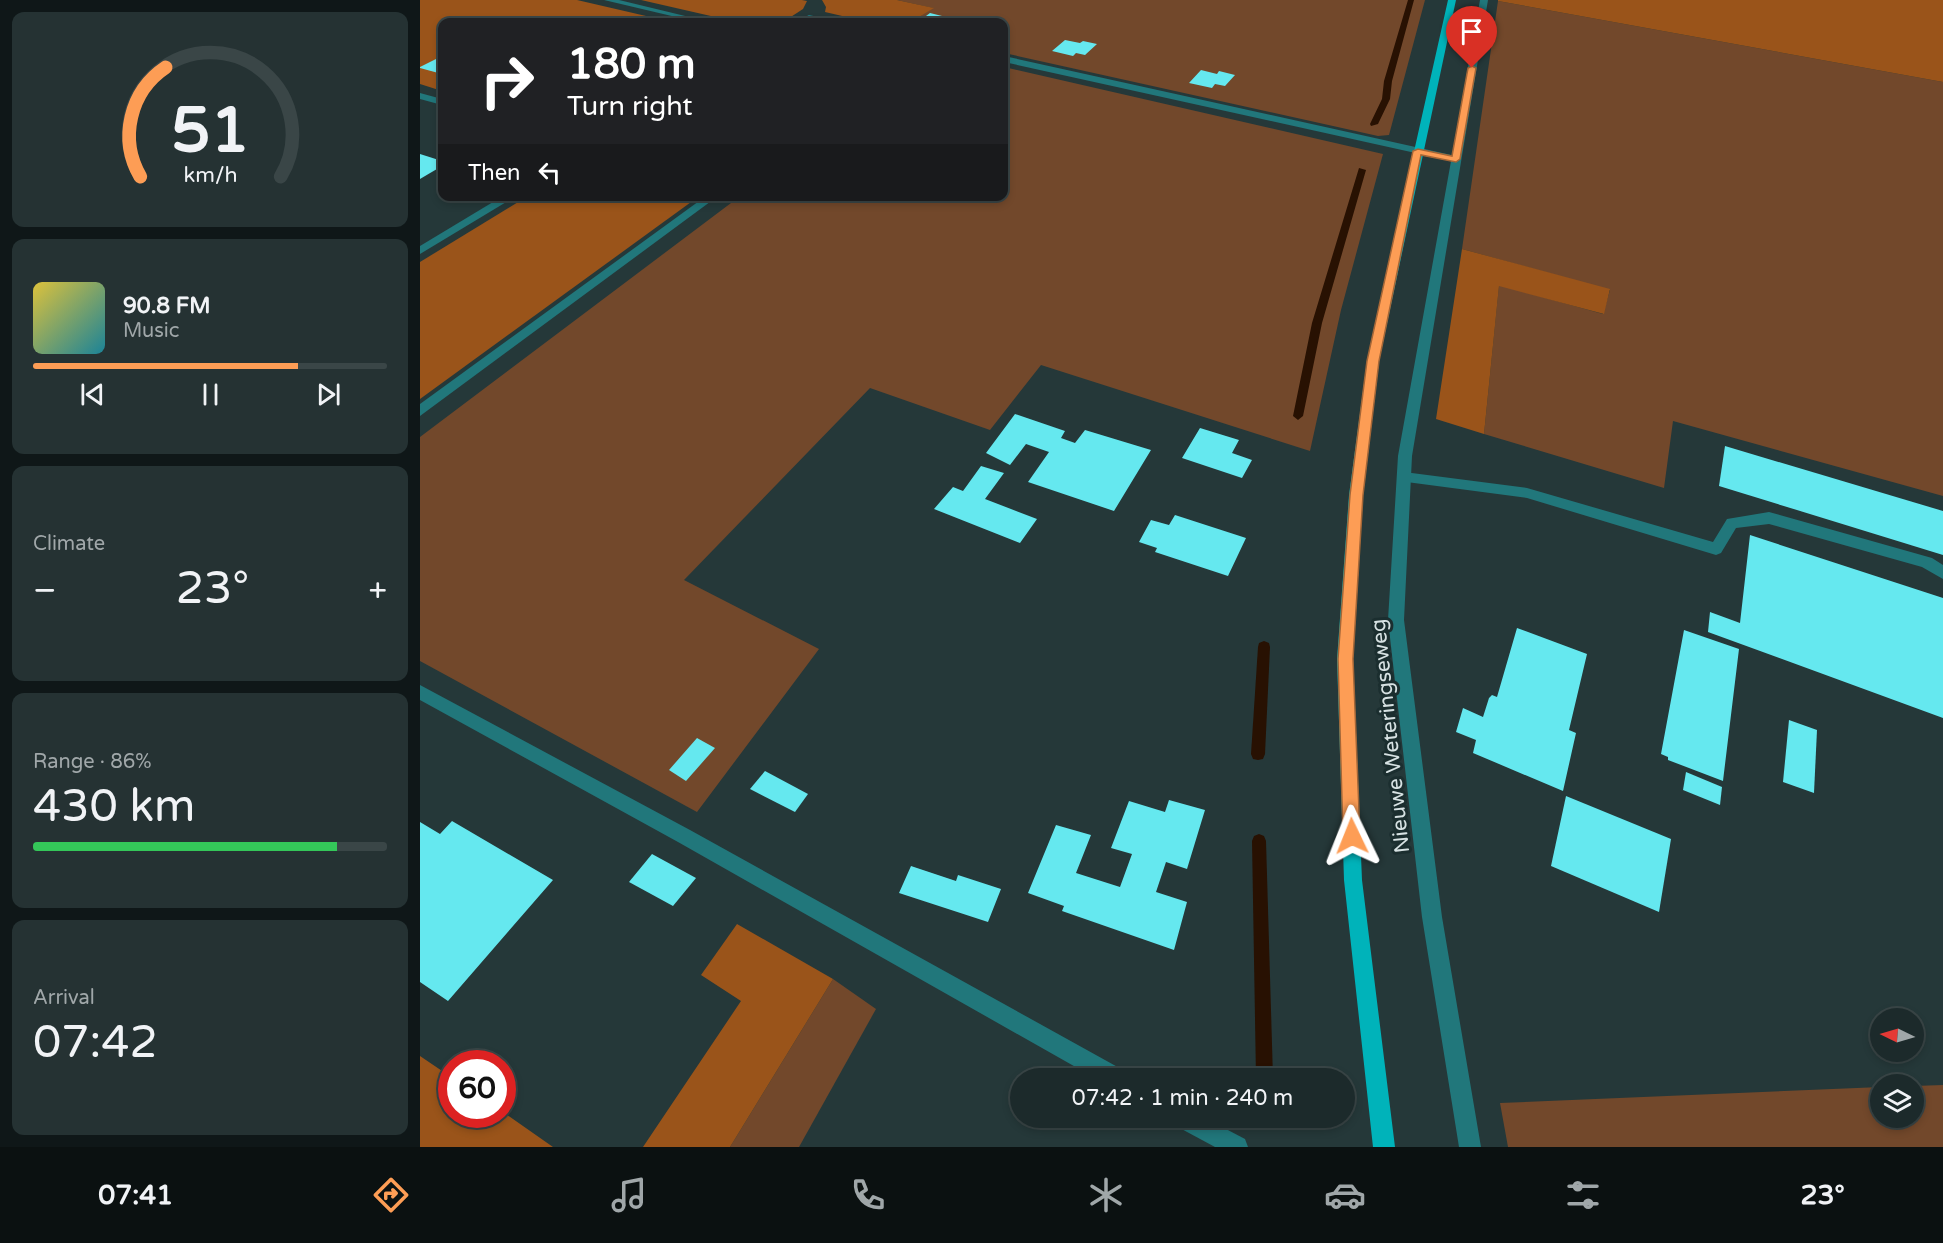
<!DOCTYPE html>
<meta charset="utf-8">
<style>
:root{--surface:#1c2a2b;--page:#253233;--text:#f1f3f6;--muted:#a0a7a9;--line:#3a4647;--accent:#fd9d55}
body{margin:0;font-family:"Varela Round",sans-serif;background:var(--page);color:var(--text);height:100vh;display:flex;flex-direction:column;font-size:22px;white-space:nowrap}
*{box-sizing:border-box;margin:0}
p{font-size:20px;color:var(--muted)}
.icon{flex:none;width:33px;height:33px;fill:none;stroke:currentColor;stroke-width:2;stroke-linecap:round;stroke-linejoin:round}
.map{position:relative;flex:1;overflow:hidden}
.panel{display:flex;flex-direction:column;gap:12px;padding:12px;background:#0f1718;width:420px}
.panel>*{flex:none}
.guide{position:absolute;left:18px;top:18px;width:570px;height:183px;border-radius:12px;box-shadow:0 3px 9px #0003,0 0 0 2px var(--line);background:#202124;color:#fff;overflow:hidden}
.needle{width:39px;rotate:275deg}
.tools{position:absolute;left:1450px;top:1008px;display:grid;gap:12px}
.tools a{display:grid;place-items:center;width:54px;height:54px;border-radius:50%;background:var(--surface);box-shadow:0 3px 9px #0003,0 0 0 2px var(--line);font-size:30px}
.speed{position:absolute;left:18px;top:1050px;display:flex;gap:12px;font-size:30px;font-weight:700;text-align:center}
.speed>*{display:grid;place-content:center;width:78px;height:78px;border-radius:50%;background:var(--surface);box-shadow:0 3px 9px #0003,0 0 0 2px var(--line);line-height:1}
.speed .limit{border:9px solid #d22;background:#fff;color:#111}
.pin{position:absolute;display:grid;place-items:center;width:51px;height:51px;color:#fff;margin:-62px -26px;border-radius:50% 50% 50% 0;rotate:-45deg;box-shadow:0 0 6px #0007}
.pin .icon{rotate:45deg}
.me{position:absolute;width:66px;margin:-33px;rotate:358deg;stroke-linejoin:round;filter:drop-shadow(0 0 4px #0008)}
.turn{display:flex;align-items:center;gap:21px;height:126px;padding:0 30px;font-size:27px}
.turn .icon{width:78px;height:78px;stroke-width:2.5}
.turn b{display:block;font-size:42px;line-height:51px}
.then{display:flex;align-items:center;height:57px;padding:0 30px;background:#0003;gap:12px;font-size:22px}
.big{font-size:45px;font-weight:600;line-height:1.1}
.panel .widget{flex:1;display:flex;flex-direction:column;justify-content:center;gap:9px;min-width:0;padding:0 21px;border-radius:12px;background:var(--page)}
.panel .dial{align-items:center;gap:0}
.dial svg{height:156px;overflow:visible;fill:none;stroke:var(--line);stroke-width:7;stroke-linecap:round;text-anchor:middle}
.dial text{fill:var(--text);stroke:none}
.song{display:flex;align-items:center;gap:18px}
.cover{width:72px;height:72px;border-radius:9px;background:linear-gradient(135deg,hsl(50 70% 55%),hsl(190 70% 35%))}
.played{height:6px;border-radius:3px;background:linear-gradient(90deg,var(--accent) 75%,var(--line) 75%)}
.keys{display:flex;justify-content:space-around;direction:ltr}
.heat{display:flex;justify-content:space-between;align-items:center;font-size:33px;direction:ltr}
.charge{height:9px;border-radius:4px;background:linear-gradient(90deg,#34c759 86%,var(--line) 0)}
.trip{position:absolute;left:590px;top:1068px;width:345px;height:60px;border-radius:30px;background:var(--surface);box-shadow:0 3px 9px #0003,0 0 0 2px var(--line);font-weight:600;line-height:60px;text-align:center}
.dock{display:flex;height:96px;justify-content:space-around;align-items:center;background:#0b1111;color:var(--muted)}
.dock .icon{width:42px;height:42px}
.dock .on{color:var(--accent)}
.dock b{font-size:27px;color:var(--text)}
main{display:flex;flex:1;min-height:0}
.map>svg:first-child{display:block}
.green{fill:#72482b}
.forest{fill:#9a541a}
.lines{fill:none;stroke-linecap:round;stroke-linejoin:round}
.stream{fill:#281102;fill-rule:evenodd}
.building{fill:#65e8ef}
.service{fill:#21777b;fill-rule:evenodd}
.minor{fill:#21777b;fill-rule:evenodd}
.primary{fill:#00b3ba;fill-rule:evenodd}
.route{fill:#fd9d55;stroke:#a46637;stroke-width:1.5}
.labels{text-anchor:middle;stroke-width:6;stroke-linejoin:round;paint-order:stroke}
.street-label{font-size:21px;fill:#d7e2e3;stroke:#1b2e2f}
</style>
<main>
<section class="panel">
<div class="widget dial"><svg viewBox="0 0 100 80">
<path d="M14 69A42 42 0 1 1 86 69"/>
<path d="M14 69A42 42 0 0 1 27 13" stroke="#fd9d55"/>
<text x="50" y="56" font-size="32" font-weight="700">51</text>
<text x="50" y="72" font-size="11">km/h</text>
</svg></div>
<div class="widget">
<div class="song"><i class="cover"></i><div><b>90.8 FM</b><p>Music</p></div></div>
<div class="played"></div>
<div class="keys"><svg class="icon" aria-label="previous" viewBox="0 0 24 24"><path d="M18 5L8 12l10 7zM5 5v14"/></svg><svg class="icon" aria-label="pause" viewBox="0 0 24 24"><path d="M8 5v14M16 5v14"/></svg><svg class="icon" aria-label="next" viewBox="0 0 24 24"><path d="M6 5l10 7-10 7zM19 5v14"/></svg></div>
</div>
<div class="widget"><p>Climate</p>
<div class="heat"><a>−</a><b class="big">23°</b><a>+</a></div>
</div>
<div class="widget"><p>Range · 86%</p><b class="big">430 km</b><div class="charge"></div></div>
<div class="widget"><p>Arrival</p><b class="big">07:42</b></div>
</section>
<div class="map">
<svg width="1523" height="1147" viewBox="0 0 1523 1147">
<rect width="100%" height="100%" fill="#253839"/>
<!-- green -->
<g class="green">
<polygon points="477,0 1005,0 969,135 958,136 584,53 584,22 491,22 513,8"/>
<polygon points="1078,1 1523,82 1523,496 1253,421 1244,488 1064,434 1079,285 1183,314 1190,290 1042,249"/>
<polygon points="584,67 963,154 921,310 890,451 621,365 570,430 450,388 264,580 399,649 277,812 0,661 0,437 319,197 584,196"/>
<polygon points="413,979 456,1009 379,1147 310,1147"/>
<polygon points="1523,1085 1523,1147 1088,1147 1080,1103 1461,1087 1461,1118 1494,1118 1494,1086"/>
</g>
<!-- forest -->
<g class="forest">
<polygon points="0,0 157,0 252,22 22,22 22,91 0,84"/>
<polygon points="221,0 382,0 387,1 383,9 363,22 317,22"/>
<polygon points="402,0 477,0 514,8 491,22 448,22 405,12 406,7"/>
<polygon points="1078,0 1523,0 1523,82 1078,1"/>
<polygon points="108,196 278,197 0,399 0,262"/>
<polygon points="1042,249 1190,289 1184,314 1079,286 1064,434 1016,419"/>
<polygon points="317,924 413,979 310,1147 223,1147 321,1001 281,975"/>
<polygon points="0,1056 31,1077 32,1114 82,1114 83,1112 133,1147 0,1147"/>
</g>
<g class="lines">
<!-- stream -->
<g class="stream">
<polygon points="988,0 994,0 972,81 970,99 958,124 951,126 950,124 962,99 964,81"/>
<polygon points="939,168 946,170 902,323 883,416 878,420 873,416 892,323"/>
<polygon points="844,641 849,643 850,647 845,754 843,759 838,760 833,759 831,754 838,647 839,643"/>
<polygon points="839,834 844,836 846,841 853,1078 836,1078 832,841 834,836"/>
</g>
</g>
<!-- building -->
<g class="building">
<polygon points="510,13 526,17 519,22 502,19"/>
<polygon points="645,40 660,43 663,41 677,44 665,55 656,53 653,56 632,51"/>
<polygon points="22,56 22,74 0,68 0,67"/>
<polygon points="781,70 797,74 799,71 815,75 805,86 795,84 792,88 769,83"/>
<polygon points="0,154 22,161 22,166 0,179"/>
<polygon points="595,414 645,431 641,438 655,443 665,430 731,450 694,511 608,482 629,452 606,444 590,465 566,453"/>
<polygon points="780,428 819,440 812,453 832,460 822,478 762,458"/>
<polygon points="1305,446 1523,511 1523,555 1299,486"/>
<polygon points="561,466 584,473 565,499 617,519 600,543 514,509 533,487 543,491"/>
<polygon points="755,515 826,538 808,576 735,552 737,548 719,542 731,520 749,525"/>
<polygon points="1330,535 1523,598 1523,718 1288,632 1290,612 1320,623"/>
<polygon points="1097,628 1167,654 1149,730 1156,733 1143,791 1053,753 1056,740 1036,732 1043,708 1063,717 1069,698 1072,695 1077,697"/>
<polygon points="1264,630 1319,649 1303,781 1248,760 1248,757 1241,754"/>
<polygon points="1369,720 1397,730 1394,793 1363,782"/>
<polygon points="277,738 295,748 266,781 249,770"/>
<polygon points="345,771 388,794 375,812 330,789"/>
<polygon points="1266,772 1302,787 1300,805 1263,790"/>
<polygon points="1146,796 1251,839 1239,912 1131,866"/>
<polygon points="749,800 785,810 767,869 746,862 736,892 767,902 754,950 642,911 644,906 608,893 636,825 671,835 656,873 700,887 712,854 691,848 709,801 745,812"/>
<polygon points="32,821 133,880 28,1001 0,982 0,822 20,834"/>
<polygon points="232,854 276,878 253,906 209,882"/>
<polygon points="491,866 536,881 538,875 581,889 568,922 479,893"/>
</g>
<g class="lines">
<!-- service -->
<g class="service">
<polygon points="184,0 199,0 290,22 277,22"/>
<polygon points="389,15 420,22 390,20 384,22 375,22"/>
<polygon points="584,56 1036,156 1041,159 1036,162 584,62"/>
<polygon points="0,93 22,99 22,105 0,99"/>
<polygon points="83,196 96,196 0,254 0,246"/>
<polygon points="286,196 298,196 0,416 0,404"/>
<polygon points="984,472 1107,488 1293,542 1307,519 1349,512 1512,558 1523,565 1523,579 1502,567 1349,524 1316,528 1301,553 1296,555 1107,498 979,481 977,477 979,473"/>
<polygon points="0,685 270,830 703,1070 705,1078 675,1078 258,842 0,700"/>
<polygon points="753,1118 785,1118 825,1139 828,1147 795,1147 756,1126"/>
</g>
<!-- minor -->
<polygon class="minor" points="1060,0 1068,0 992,456 984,620 1022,917 1061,1147 1039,1147 1002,917 968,620 978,456"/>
<!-- primary -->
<polygon class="primary" points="1028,0 1036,0 959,361 943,495 933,659 942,880 975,1147 953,1147 924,880 917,659 929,495 947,361"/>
</g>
<!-- route -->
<polygon class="route" points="1052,66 1056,68 1040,159 1036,162 1001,155 959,361 943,495 933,659 940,836 937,842 932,844 926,842 923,836 918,659 930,495 947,361 993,151 998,149 1032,156 1048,68"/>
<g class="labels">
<!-- street labels -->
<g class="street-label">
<text transform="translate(970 736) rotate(-96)" y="7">Nieuwe Weteringseweg</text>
</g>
</g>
</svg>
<div class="tools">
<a><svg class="needle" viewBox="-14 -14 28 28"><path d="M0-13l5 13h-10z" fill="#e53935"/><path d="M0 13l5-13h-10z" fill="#a0a7a9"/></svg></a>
<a><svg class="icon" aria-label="layers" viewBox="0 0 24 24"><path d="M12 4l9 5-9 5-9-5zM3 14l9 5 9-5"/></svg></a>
</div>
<div class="speed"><div class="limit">60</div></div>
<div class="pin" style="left:1052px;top:68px;background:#d93025"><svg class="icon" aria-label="arrive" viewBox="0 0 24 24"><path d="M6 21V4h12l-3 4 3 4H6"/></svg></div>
<svg class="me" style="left:932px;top:836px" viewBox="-20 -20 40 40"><path d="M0-17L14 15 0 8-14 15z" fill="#fd9d55" stroke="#fff" stroke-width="4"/></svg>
<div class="trip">07:42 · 1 min · 240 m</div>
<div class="guide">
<div class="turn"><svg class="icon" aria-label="right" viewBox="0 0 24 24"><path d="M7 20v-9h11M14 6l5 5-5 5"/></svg><div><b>180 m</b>Turn right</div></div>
<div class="then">Then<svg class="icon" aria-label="left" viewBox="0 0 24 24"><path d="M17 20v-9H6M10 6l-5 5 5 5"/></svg></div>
</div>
</div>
</main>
<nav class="dock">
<b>07:41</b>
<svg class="icon on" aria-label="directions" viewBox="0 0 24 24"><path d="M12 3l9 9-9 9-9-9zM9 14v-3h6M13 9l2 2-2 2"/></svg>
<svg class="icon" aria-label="music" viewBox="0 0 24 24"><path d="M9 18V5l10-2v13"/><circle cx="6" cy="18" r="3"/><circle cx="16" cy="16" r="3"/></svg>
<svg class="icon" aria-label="phone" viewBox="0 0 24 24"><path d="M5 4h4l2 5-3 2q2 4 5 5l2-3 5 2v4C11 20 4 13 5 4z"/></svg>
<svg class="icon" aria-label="climate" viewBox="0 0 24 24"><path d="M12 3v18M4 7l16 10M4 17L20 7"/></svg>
<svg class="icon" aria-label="car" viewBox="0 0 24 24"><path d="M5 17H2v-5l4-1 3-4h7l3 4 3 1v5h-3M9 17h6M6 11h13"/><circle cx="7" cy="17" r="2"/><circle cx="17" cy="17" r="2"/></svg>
<svg class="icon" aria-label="filters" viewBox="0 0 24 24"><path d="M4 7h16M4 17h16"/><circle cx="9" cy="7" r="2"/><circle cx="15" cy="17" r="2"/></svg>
<b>23°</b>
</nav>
